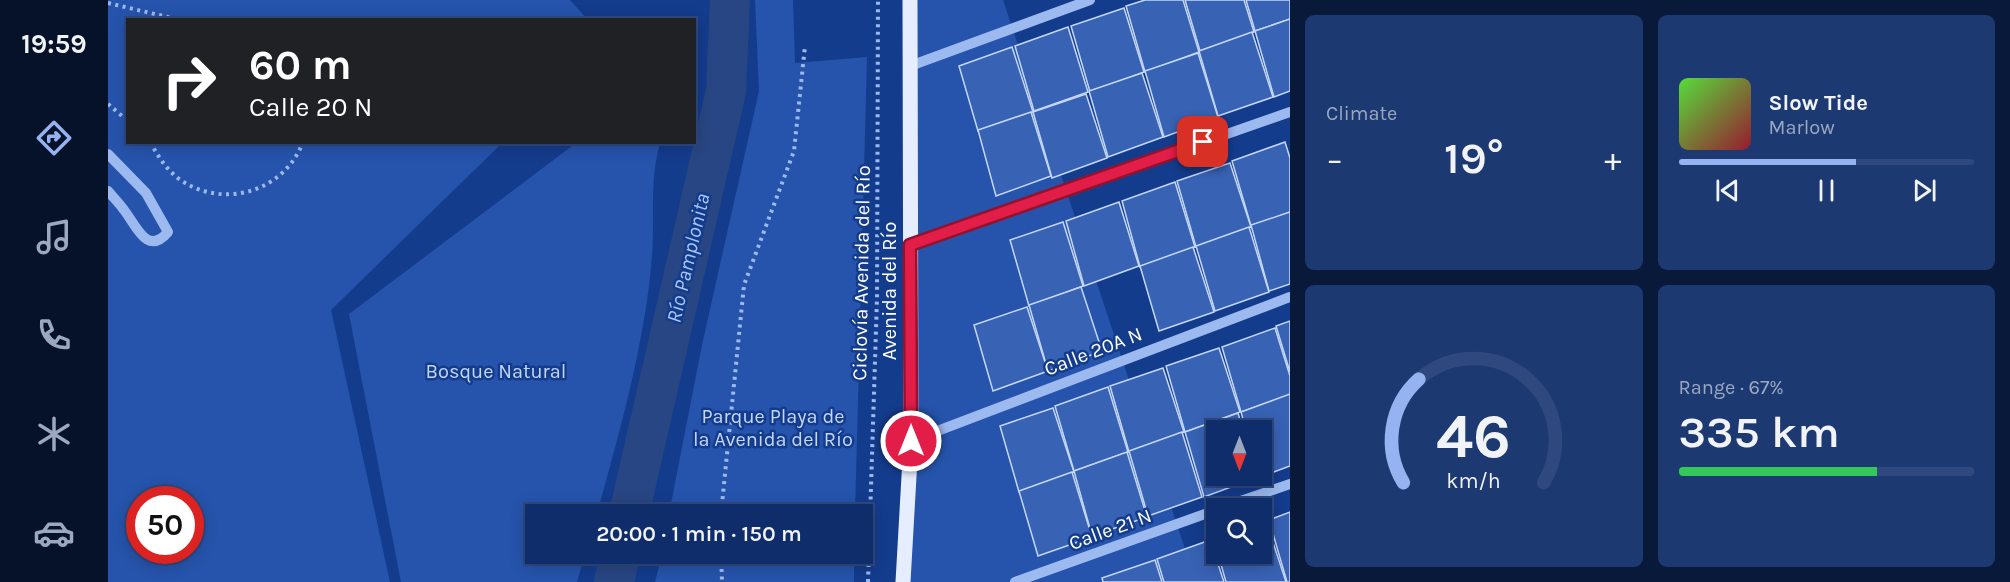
<!DOCTYPE html>
<meta charset="utf-8">
<style>
:root{--surface:#0f2d6a;--page:#1d3972;--text:#f1f3f6;--muted:#9ba8c1;--line:#2f497e;--accent:#95b2f1}
body{margin:0;font-family:Karla,sans-serif;background:var(--page);color:var(--text);height:100vh;display:flex;flex-direction:column;font-size:22px;white-space:nowrap}
*{box-sizing:border-box;margin:0}
p{font-size:20px;color:var(--muted)}
.icon{flex:none;width:33px;height:33px;fill:none;stroke:currentColor;stroke-width:2;stroke-linecap:round;stroke-linejoin:round}
.map{position:relative;flex:1;overflow:hidden}
.side{display:flex;flex-direction:column;gap:15px;padding:15px;background:#08193a;width:720px}
.side>*{flex:none}
.guide{position:absolute;left:18px;top:18px;width:570px;height:126px;border-radius:0px;box-shadow:0 3px 15px #0003,0 0 0 2px var(--line);background:#202124;color:#fff;overflow:hidden}
.needle{width:39px;rotate:180deg}
.buttons{position:absolute;left:1098px;top:420px;display:grid;gap:12px}
.buttons a{display:grid;place-items:center;width:66px;height:66px;border-radius:0px;background:var(--surface);box-shadow:0 3px 15px #0003,0 0 0 2px var(--line);font-size:30px}
.speed{position:absolute;left:18px;top:486px;display:flex;gap:12px;font-size:30px;font-weight:700;text-align:center}
.speed>*{display:grid;place-content:center;width:78px;height:78px;border-radius:50%;background:var(--surface);box-shadow:0 3px 15px #0003,0 0 0 2px var(--line);line-height:1}
.speed .limit{border:9px solid #d22;background:#fff;color:#111}
.pin{position:absolute;display:grid;place-items:center;width:51px;height:51px;color:#fff;margin:-26px;border-radius:12px;box-shadow:0 3px 9px #0006}
.me{position:absolute;width:66px;margin:-33px;rotate:0deg;stroke-linejoin:round;filter:drop-shadow(0 0 4px #0008)}
.turn{display:flex;align-items:center;gap:21px;height:126px;padding:0 24px;font-size:27px}
.turn .icon{width:78px;height:78px;stroke-width:2.5}
.turn b{display:block;font-size:42px;line-height:51px}
.big{font-size:45px;font-weight:600;line-height:1.1}
.side .widget{flex:1;display:flex;flex-direction:column;justify-content:center;gap:9px;min-width:0;padding:0 21px;border-radius:9px;background:var(--page)}
.side .dial{align-items:center;gap:0}
.dial svg{height:156px;overflow:visible;fill:none;stroke:var(--line);stroke-width:7;stroke-linecap:round;text-anchor:middle}
.dial text{fill:var(--text);stroke:none}
.song{display:flex;align-items:center;gap:18px}
.cover{width:72px;height:72px;border-radius:9px;background:linear-gradient(135deg,hsl(110 70% 55%),hsl(350 70% 35%))}
.played{height:6px;border-radius:3px;background:linear-gradient(90deg,var(--accent) 60%,var(--line) 60%)}
.keys{display:flex;justify-content:space-around;direction:ltr}
.heat{display:flex;justify-content:space-between;align-items:center;font-size:33px;direction:ltr}
.charge{height:9px;border-radius:4px;background:linear-gradient(90deg,#34c759 67%,var(--line) 0)}
.side .tiles{flex:1;display:grid;gap:15px;grid-template-columns:repeat(2,1fr)}
.trip{position:absolute;left:417px;top:504px;width:348px;height:60px;border-radius:0px;background:var(--surface);box-shadow:0 3px 15px #0003,0 0 0 2px var(--line);font-weight:600;line-height:60px;text-align:center}
main{display:flex;flex:1;min-height:0}
.dock{display:flex;flex-direction:column;width:108px;justify-content:space-around;align-items:center;background:#06122a;color:var(--muted)}
.dock .icon{width:42px;height:42px}
.dock .selected{color:var(--accent)}
.dock b{font-size:27px;color:var(--text)}
.map>svg:first-child{display:block}
.green{fill:#2654ac;fill-rule:evenodd}
.lines{fill:none;stroke-linecap:round;stroke-linejoin:round}
.river{stroke:#284683;stroke-width:40}
.building{fill:#3862b4;stroke:#c4d7fc;stroke-width:1.5}
.path{stroke:#9dbaf0;stroke-width:4;stroke-dasharray:3 4.5;stroke-linecap:butt}
.minor{stroke:#9dbaf0;stroke-width:10}
.major{stroke:#e6edff;stroke-width:15}
.route-casing{stroke:#92132f;stroke-width:15}
.route{stroke:#e11d48;stroke-width:10}
.labels{text-anchor:middle;stroke-width:5;stroke-linejoin:round;paint-order:stroke}
.street-label{font-size:20px;fill:#fff;stroke:#143c8d}
.park-label{font-size:20px;fill:#c4d7fc;stroke:#143c8d}
.water-label{font-size:21px;font-style:italic;fill:#a9c5f8;stroke:#143c8d}
</style>
<main>
<nav class="dock">
<b>19:59</b>
<svg class="icon selected" aria-label="directions" viewBox="0 0 24 24"><path d="M12 3l9 9-9 9-9-9zM9 14v-3h6M13 9l2 2-2 2"/></svg>
<svg class="icon" aria-label="music" viewBox="0 0 24 24"><path d="M9 18V5l10-2v13"/><circle cx="6" cy="18" r="3"/><circle cx="16" cy="16" r="3"/></svg>
<svg class="icon" aria-label="phone" viewBox="0 0 24 24"><path d="M5 4h4l2 5-3 2q2 4 5 5l2-3 5 2v4C11 20 4 13 5 4z"/></svg>
<svg class="icon" aria-label="climate" viewBox="0 0 24 24"><path d="M12 3v18M4 7l16 10M4 17L20 7"/></svg>
<svg class="icon" aria-label="car" viewBox="0 0 24 24"><path d="M5 17H2v-5l4-1 3-4h7l3 4 3 1v5h-3M9 17h6M6 11h13"/><circle cx="7" cy="17" r="2"/><circle cx="17" cy="17" r="2"/></svg>
</nav>
<div class="map">
<svg width="1182" height="582" viewBox="0 0 1182 582">
<rect width="100%" height="100%" fill="#143c8d"/>
<!-- green -->
<g class="green">
<path d="M0,0H462L479,19L20,20V142L394,143L223,310L282,582H0ZM32,500H82V550H32Z"/>
<polygon points="647,0 685,0 687,63 759,57 747,514 561,514 594,345 651,91"/>
<polygon points="809,0 895,0 1088,582 791,582"/>
<path d="M468,143H552C541,182 547,216 544,256C537,344 512,430 489,514H428V554H477L469,582H293L241,314Z"/>
<polygon points="554,554 746,554 746,582 547,582"/>
</g>
<g class="lines">
<!-- river -->
<g class="river">
<polyline points="521,514 618,91 622,0"/>
<polyline points="506,582 512,554"/>
</g>
</g>
<!-- building -->
<g class="building">
<polygon points="1037,0 1075,0 1091,52 1037,72 1018,6"/>
<polygon points="1077,0 1136,0 1146,32 1092,51"/>
<polygon points="1138,0 1182,0 1182,19 1147,31"/>
<polygon points="1016,8 1036,72 982,92 963,26"/>
<polygon points="1182,19 1182,91 1166,97 1147,31"/>
<polygon points="960,27 980,92 926,111 907,46"/>
<polygon points="1144,32 1165,97 1110,116 1091,51"/>
<polygon points="904,47 925,112 870,131 851,66"/>
<polygon points="1090,53 1110,117 1056,137 1037,71"/>
<polygon points="1034,73 1055,137 1000,157 981,91"/>
<polygon points="978,94 999,158 944,178 925,112"/>
<polygon points="923,112 943,176 888,196 870,130"/>
<polygon points="1177,142 1182,158 1182,212 1143,226 1124,161"/>
<polygon points="1122,163 1143,227 1088,247 1069,181"/>
<polygon points="1067,182 1087,247 1032,267 1014,201"/>
<polygon points="1011,202 1031,266 976,286 958,221"/>
<polygon points="1182,212 1182,284 1161,291 1143,225"/>
<polygon points="955,222 975,286 921,306 902,240"/>
<polygon points="1141,227 1161,292 1107,311 1088,246"/>
<polygon points="1085,247 1106,312 1051,331 1032,266"/>
<polygon points="973,287 994,351 940,371 921,305"/>
<polygon points="919,307 940,371 885,391 866,325"/>
<polygon points="1182,321 1182,372 1168,326"/>
<polygon points="1167,328 1182,376 1182,395 1133,412 1114,347"/>
<polygon points="1111,348 1132,412 1077,432 1058,366"/>
<polygon points="1055,368 1076,432 1021,452 1002,386"/>
<polygon points="1000,387 1020,452 966,471 947,406"/>
<polygon points="1182,394 1182,466 1152,477 1154,430 1138,430 1133,412"/>
<polygon points="945,408 966,472 911,492 892,426"/>
<polygon points="1130,413 1135,430 1108,430 1108,476 1150,477 1096,497 1077,432"/>
<polygon points="1074,432 1094,497 1040,516 1021,451"/>
<polygon points="1019,452 1039,517 984,536 966,471"/>
<polygon points="964,472 984,537 930,556 911,491"/>
<polygon points="1182,512 1182,582 1179,582 1161,520"/>
<polygon points="1158,521 1178,582 1118,582 1110,554 1154,554 1154,522"/>
<polygon points="1102,540 1116,582 1056,582 1049,559"/>
<polygon points="1047,560 1054,582 995,582 994,578"/>
</g>
<g class="lines">
<!-- path -->
<g class="path">
<polyline points="0,3 72,20"/>
<polyline points="0,104 20,121"/>
<path d="M42,142C50,156 58,169 71,179C115,210 176,192 195,142"/>
<polyline points="613,514 636,285 686,151 697,46"/>
<polyline points="613,554 614,582"/>
<polyline points="760,582 769,298 770,0"/>
</g>
<!-- minor -->
<g class="minor">
<polyline points="802,66 982,0"/>
<path d="M0,154L38,193L60,232C39,257 28,225 16,210C11,203 5,197 0,191"/>
<polyline points="802,245 1182,112"/>
<polyline points="803,441 1182,297"/>
<polyline points="1112,508 1182,484"/>
<polyline points="907,582 1108,510"/>
</g>
<!-- major -->
<polyline class="major" points="795,582 803,441 802,0"/>
</g>
<g class="lines">
<!-- route casing -->
<g class="route-casing">
<polyline id="route" points="803,441 802,245 1095,142"/>
</g>
<!-- route -->
<use href="#route" class="route"/>
</g>
<g class="labels">
<!-- street labels -->
<g class="street-label">
<text transform="translate(753 273) rotate(-89)" y="7">Ciclovía Avenida del Río</text>
<text transform="translate(781 291) rotate(-90)" y="7">Avenida del Río</text>
<text transform="translate(985 351) rotate(-21)" y="7">Calle 20A N</text>
<text transform="translate(1002 529) rotate(-20)" y="7">Calle 21 N</text>
</g>
<!-- park labels -->
<g class="park-label">
<text x="388" y="378">Bosque Natural</text>
<text x="665" y="423">Parque Playa de<tspan x="665" dy="23">la Avenida del Río</tspan></text>
</g>
<!-- water labels -->
<g class="water-label">
<text transform="translate(580 258) rotate(-77)" y="7">Río Pamplonita</text>
</g>
</g>
</svg>
<div class="buttons">
<a><svg class="needle" viewBox="-14 -14 28 28"><path d="M0-13l5 13h-10z" fill="#e53935"/><path d="M0 13l5-13h-10z" fill="#9ba8c1"/></svg></a>
<a><svg class="icon" aria-label="search" viewBox="0 0 24 24"><circle cx="10" cy="10" r="6"/><path d="M15 15l6 6"/></svg></a>
</div>
<div class="speed"><div class="limit">50</div></div>
<div class="pin" style="left:1095px;top:142px;background:#d93025"><svg class="icon" aria-label="arrive" viewBox="0 0 24 24"><path d="M6 21V4h12l-3 4 3 4H6"/></svg></div>
<svg class="me" style="left:803px;top:441px" viewBox="-20 -20 40 40"><circle r="17" fill="#e11d48" stroke="#fff" stroke-width="3"/><path d="M0-11L8 9 0 5-8 9z" fill="#fff"/></svg>
<div class="trip">20:00 · 1 min · 150 m</div>
<div class="guide">
<div class="turn"><svg class="icon" aria-label="right" viewBox="0 0 24 24"><path d="M7 20v-9h11M14 6l5 5-5 5"/></svg><div><b>60 m</b>Calle 20 N</div></div>
</div>
</div>
<section class="side">
<div class="tiles">
<div class="widget"><p>Climate</p>
<div class="heat"><a>−</a><b class="big">19°</b><a>+</a></div>
</div>
<div class="widget">
<div class="song"><i class="cover"></i><div><b>Slow Tide</b><p>Marlow</p></div></div>
<div class="played"></div>
<div class="keys"><svg class="icon" aria-label="previous" viewBox="0 0 24 24"><path d="M18 5L8 12l10 7zM5 5v14"/></svg><svg class="icon" aria-label="pause" viewBox="0 0 24 24"><path d="M8 5v14M16 5v14"/></svg><svg class="icon" aria-label="next" viewBox="0 0 24 24"><path d="M6 5l10 7-10 7zM19 5v14"/></svg></div>
</div>
<div class="widget dial"><svg viewBox="0 0 100 80">
<path d="M14 69A42 42 0 1 1 86 69"/>
<path d="M14 69A42 42 0 0 1 22 16" stroke="#95b2f1"/>
<text x="50" y="56" font-size="32" font-weight="700">46</text>
<text x="50" y="72" font-size="11">km/h</text>
</svg></div>
<div class="widget"><p>Range · 67%</p><b class="big">335 km</b><div class="charge"></div></div>
</div>
</section>
</main>
